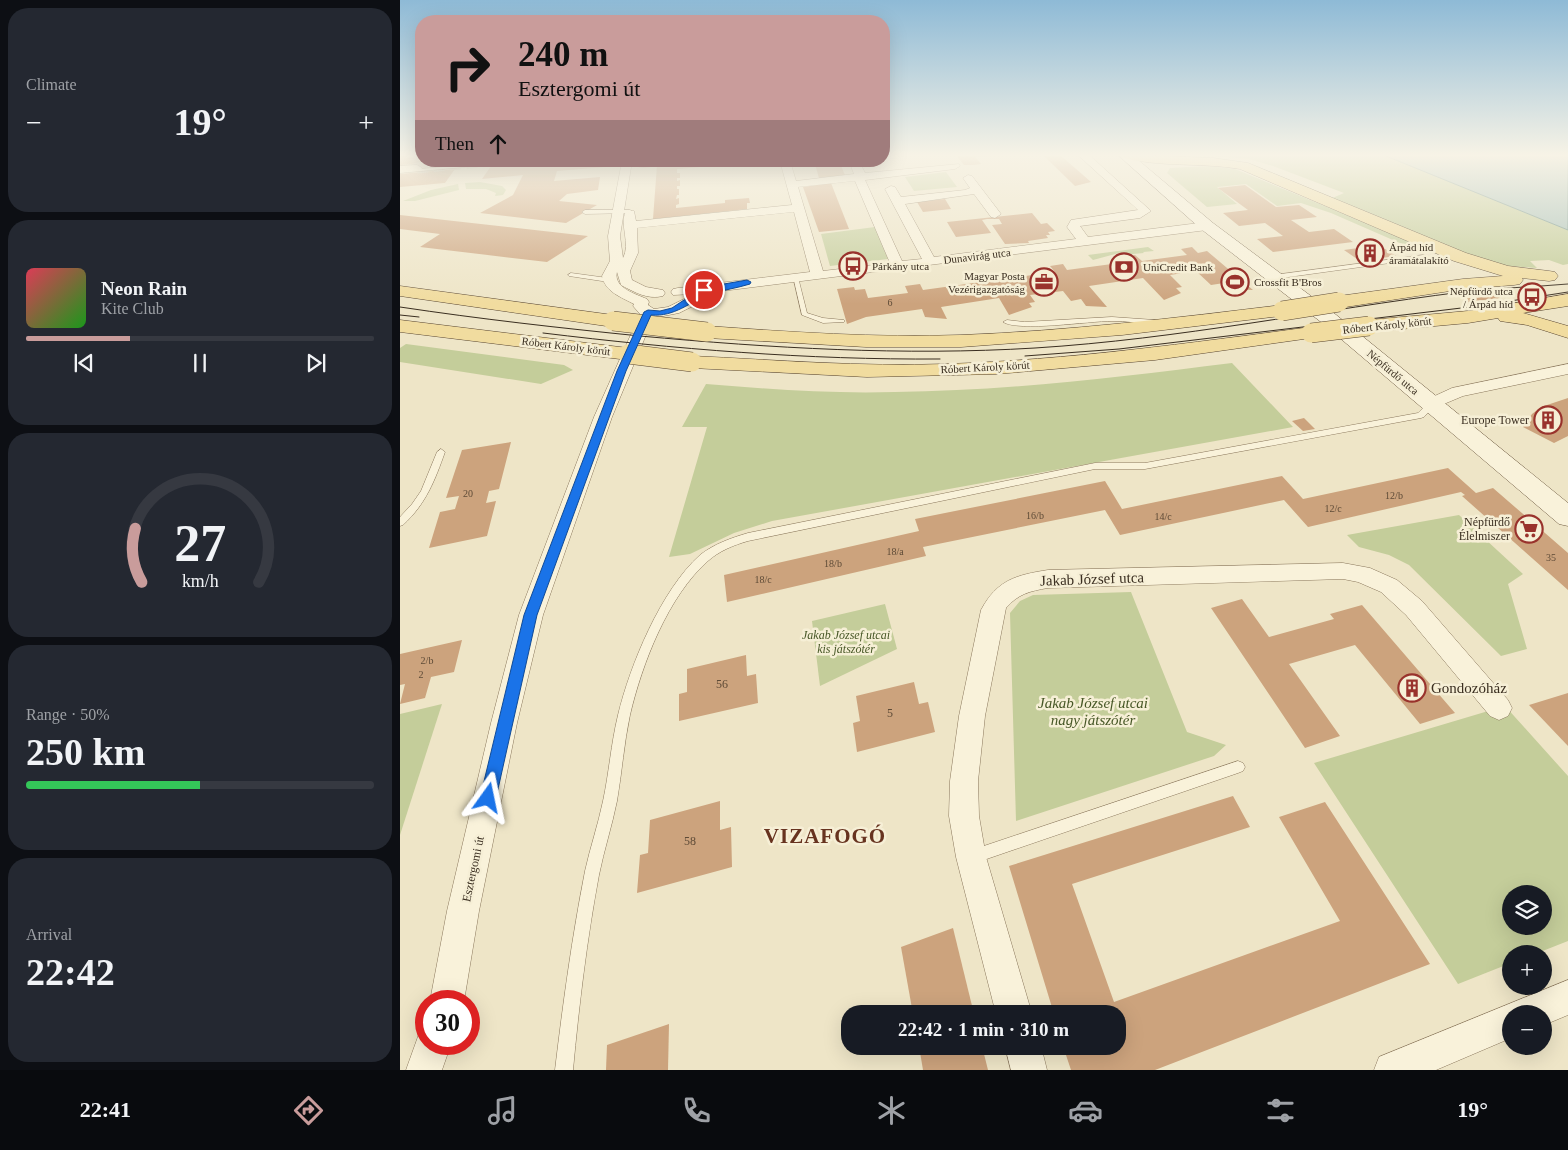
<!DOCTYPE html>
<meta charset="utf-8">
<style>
:root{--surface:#171b24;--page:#242831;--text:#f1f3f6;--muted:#9ea1a6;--line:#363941;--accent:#c99c9b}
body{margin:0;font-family:"Times New Roman",serif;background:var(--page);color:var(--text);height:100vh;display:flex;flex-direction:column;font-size:19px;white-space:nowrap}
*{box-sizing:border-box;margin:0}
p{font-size:16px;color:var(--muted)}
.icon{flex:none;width:28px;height:28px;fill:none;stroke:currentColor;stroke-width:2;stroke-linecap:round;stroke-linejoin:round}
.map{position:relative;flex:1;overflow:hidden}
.details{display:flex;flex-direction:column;gap:8px;padding:8px;background:#0d0f14;width:400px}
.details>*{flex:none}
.guide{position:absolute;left:15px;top:15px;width:475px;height:152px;border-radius:20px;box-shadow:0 5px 20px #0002;background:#c99c9b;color:#111;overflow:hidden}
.buttons{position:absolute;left:1102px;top:885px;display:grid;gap:10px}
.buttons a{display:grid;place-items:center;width:50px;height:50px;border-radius:50%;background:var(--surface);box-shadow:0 5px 20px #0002;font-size:25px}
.speed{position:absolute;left:15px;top:990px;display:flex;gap:10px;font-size:25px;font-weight:700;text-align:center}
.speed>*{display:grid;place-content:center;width:65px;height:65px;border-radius:50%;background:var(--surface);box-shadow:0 5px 20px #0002;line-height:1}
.speed .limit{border:8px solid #d22;background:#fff;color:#111}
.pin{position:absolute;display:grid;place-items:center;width:42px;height:42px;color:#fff;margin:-21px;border:2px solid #fff;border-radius:50%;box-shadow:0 1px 5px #0007}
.me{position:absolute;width:55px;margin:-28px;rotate:12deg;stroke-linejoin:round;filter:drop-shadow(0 0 4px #0008)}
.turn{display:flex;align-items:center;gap:18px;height:105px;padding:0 20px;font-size:22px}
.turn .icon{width:65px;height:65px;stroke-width:2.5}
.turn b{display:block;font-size:35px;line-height:42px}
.then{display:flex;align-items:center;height:48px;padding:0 20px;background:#0003;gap:10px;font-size:19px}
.big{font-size:38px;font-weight:600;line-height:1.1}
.details .tile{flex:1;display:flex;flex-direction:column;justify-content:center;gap:8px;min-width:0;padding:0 18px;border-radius:20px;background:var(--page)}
.details .dial{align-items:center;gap:0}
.dial svg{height:130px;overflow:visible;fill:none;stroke:var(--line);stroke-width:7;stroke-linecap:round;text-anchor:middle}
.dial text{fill:var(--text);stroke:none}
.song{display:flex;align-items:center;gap:15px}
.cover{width:60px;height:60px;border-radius:8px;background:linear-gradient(135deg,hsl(350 70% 55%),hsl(120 70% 35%))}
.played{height:5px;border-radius:2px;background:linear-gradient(90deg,var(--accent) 30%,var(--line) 30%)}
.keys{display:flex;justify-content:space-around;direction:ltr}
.heat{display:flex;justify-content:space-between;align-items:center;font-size:28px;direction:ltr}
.charge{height:8px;border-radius:4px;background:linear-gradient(90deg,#34c759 50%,var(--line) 0)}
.trip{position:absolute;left:441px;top:1005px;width:285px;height:50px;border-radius:20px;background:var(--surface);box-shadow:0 5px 20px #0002;font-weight:600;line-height:50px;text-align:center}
.menu{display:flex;height:80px;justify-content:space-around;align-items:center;background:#090b0e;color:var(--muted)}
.menu .icon{width:35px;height:35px}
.menu .current{color:var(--accent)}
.menu b{font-size:22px;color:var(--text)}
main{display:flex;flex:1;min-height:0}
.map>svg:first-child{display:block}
.green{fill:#c4cd9a;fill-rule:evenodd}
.water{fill:#a8c2bc;stroke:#6e918a}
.building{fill:#cca37d}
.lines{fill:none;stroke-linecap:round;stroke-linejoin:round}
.street-tunnel{stroke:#cac0a6;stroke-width:11;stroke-dasharray:11 5.5;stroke-linecap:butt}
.lane-casing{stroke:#8a775c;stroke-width:1}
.street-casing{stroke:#8a775c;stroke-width:1}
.secondary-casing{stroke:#6c583f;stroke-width:1}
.primary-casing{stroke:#584530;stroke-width:1}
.lane{fill:#f9f2da;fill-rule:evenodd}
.street{fill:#f9f2da;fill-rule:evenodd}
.secondary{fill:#f9f2da;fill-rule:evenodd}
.primary{fill:#f1dc9f;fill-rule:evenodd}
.tram{stroke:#3a2e20;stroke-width:1}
.primary-bridge-casing{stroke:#584530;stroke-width:20;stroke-linecap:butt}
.primary-bridge{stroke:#f1dc9f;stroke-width:19}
.route{fill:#1a73e8;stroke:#114b97}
.labels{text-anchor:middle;stroke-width:5;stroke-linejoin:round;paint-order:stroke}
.number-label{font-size:10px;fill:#5e4b37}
.far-poi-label{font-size:11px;fill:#3a2e20;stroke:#f6efd6;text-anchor:start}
.far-street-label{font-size:11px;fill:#3a2e20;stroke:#f6efd6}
.poi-label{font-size:12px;fill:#3a2e20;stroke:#f6efd6;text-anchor:end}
.park-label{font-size:12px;font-style:italic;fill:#475726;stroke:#f6efd6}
.near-number-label{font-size:12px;fill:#5e4b37}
.street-label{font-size:12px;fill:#3a2e20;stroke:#f6efd6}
.near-street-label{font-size:15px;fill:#3a2e20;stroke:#f6efd6}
.near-poi-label{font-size:15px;fill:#3a2e20;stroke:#f6efd6;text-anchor:start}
.near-park-label{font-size:15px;font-style:italic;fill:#475726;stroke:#f6efd6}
.near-district-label{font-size:21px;font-weight:bold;letter-spacing:1px;fill:#67331f;stroke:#f6efd6}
</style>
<main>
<section class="details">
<div class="tile"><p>Climate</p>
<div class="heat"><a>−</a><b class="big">19°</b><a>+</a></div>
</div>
<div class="tile">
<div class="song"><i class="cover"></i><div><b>Neon Rain</b><p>Kite Club</p></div></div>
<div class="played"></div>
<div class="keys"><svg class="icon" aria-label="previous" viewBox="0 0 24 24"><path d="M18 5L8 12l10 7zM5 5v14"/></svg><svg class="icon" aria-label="pause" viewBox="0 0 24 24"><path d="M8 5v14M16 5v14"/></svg><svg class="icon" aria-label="next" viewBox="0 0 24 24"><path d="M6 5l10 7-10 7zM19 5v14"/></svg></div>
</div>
<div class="tile dial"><svg viewBox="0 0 100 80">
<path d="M14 69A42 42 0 1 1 86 69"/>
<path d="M14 69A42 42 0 0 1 10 36" stroke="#c99c9b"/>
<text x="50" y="56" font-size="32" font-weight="700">27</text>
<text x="50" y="72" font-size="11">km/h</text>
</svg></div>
<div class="tile"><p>Range · 50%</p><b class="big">250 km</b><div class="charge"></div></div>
<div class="tile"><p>Arrival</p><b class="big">22:42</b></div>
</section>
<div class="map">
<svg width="1168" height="1070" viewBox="0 0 1168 1070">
<rect width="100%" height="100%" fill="#eee5c7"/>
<!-- green -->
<g class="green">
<polygon points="788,154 981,154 1168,230 1168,264 1163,265 1149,260 1130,261 1137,268 1109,266 1081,260 930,199 944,193 873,166 849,159"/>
<polygon points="810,166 835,169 1027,248 1009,247 931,213 901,203 877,206 846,184 817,187 837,204 807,207 767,173 770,168"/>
<polygon points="546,172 557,187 514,191 505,177"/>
<polygon points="80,182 102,186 106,190 103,195 95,196 96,193 86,189 66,189 65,183"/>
<polygon points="58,184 59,190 15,201 3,201 31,190"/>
<polygon points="475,227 488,259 430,266 421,234"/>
<polygon points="748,247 754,251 743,252 744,253 722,255 719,253 693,260 688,255"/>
<polygon points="6,344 164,365 173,370 141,384 0,362 0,348"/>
<path d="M832,363L893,427L372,521L334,533L290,554L269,557L307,427H282L306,384C369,389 432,394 495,392C608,391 720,377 832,363Z"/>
<polygon points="1059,515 1123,574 1108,584 1127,649 1101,656 1009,565 989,555 959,547 947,535"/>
<polygon points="731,592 787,732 826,745 814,756 616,821 610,613 620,601 633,595"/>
<polygon points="485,604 497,649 420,686 412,621"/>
<polygon points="42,704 0,835 0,714"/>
<path d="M1105,706L1168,776V941L1135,954H1111V963L1058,984L914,763ZM1111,894H1144V926H1111Z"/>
</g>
<!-- water -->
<polygon class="water" points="981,154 1168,154 1168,230"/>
<!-- building -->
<g class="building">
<polygon points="555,154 608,154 608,155 575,157 581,164 573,165 564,165"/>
<polygon points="642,154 659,154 691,182 675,186"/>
<polygon points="0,155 7,155 5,158 21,156 21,163 0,165"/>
<polygon points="149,161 206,161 205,167 157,171 154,181 200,177 198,190 167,194 159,201 197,205 166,223 80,213 113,195 123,175 82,179 91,166"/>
<polygon points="288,161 358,161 358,164 336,166 336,164 277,169 277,173 280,173 280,178 277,178 277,181 280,180 280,186 277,186 277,189 279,189 279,195 277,195 276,199 279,198 279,204 276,205 276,208 325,203 325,200 349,198 350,203 347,203 347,209 253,219 257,165"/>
<polygon points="414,161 429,161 423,163 424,165 431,164 430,161 439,161 445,175 419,178"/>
<polygon points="55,169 45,183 0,187 0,174"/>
<polygon points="431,183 449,229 419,232 403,187"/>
<polygon points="845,185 876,207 899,205 917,217 891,220 909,232 934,229 953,242 873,252 857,239 883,236 865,223 839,226 823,213 848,210 818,188"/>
<polygon points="545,199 551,209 523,212 517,202"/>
<polygon points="632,213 641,224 647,223 655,231 648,232 650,235 646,235 648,238 628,241 629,243 605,244 592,225 602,224 599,219 587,219 582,220 591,233 556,237 547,222"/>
<polygon points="0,215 188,236 147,262 20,247 40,234 0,229"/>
<polygon points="979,245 996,256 960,261 944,250"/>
<polygon points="792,247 798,253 807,251 853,290 830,289 824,283 811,285 796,271 770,275 782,287 776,288 781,293 764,300 743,278 689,286 707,307 686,306 681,299 671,301 663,291 630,295 635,302 629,303 632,307 609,315 599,298 541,307 547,319 525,317 522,309 466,317 447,324 437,289 454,287 455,290 465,289 468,298 508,293 505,286 520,284 523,290 588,281 584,275 599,273 603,279 655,272 650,266 663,264 667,270 727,262 722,256 735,255 742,261 787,255 781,249"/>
<polygon points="1095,295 1100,298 1068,302 1063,299"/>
<polygon points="1168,398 1168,436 1154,443 1123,427 1132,414 1141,407"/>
<polygon points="904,418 915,429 903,431 892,421"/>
<polygon points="111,442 99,489 89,491 86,503 96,501 87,536 29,548 40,512 55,509 59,496 46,498 62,450"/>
<polygon points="1048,468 1076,493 1093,488 1168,553 1168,590 1062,496 1065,495 1061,492 908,527 884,500 720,535 705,510 523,547 526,556 327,602 324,575 519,531 515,519 705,481 722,509 882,476 903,499"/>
<polygon points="842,599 869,637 934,619 930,614 962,605 1055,713 1020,724 955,645 889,664 940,736 905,748 811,608"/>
<polygon points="62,640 54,672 31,677 25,698 0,704 5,684 0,685 0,654"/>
<polygon points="346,655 347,676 356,674 358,703 279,721 279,694 287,692 287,669"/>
<polygon points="514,682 519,704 528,702 535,732 457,752 453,723 460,721 456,696"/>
<polygon points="1168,693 1168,746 1129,705"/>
<polygon points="833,796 850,827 672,884 714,1002 940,921 879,817 925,802 1030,964 755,1070 671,1070 663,1046 718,1046 718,1014 654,1014 609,866"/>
<polygon points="320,801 320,830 331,827 332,867 237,893 240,855 248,853 250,820"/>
<polygon points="553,928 574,1014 513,1014 501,947"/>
<polygon points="269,1024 268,1070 206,1070 207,1045"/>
<polygon points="519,1046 582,1046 588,1070 523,1070"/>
</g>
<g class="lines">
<!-- street-tunnel -->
<polyline class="street-tunnel" points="17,168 90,161"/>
<!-- lane casing -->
<g class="lane-casing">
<g id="lane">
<polygon points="107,161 129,161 0,173 0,171"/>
<polygon points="230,210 232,211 232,213 185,214 182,212 185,210"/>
<polygon points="1024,255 1027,257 1026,258 874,279 871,277 874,275"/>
<polygon points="171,273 215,279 218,281 215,283 169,276 168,275"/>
<polygon points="393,276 398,277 407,313 423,318 444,320 444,322 423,323 402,315"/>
<path d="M712,317L755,320L759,322L755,324C741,323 726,321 712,321C689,321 619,332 603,322L607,320L624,322Z"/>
<path d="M1029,402H1032L1036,404L1024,417L1021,418L745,469H695L348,541C334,545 319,551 308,561C268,596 242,664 230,715C224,743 222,772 217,801C212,826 204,850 199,875C187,939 179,1005 173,1070H155C163,1003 172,937 185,871C190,848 198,825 203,801C209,773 211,744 218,715C230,665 261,590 300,555C314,544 331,538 348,533L695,463H745L1018,413Z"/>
<path d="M41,449L45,452C35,480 26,504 3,525L0,526V517L12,504L21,491L37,452Z"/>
<polygon points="838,761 843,763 845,767 843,771 838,773 572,864 567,862 565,857 567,852 572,850"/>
</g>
</g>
<!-- street casing -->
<g class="street-casing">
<g id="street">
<path d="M677,154H688L751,211L740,218L680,226L688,237L807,222L813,226L807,230L314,292L313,296L279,313L253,318L212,417L143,615L117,723L79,911L64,1001H30L47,911L91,723L119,615L194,417L240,314L233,306L234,304C221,297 205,292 202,276L210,261L208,236L222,161H232L220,236L223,258C231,243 219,225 226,211H234L236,221L392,205L380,161H390L396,181L454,174L449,161H459L465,173L559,164L560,166L555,169L465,180L502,261L522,259L485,189L491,186L495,187L501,197L565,190L570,188L563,178L568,175L572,176L601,214L595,218L591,217L574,194L505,204L534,257L676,239L667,227L671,220L738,210ZM455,181L490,263L423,271L398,187ZM394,212L410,272L278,288L273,289L271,292L273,295L294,294L268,307L254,309L248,305L249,302L247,299C236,294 213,288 217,272L221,285C234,292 248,300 263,296L265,293L263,290L246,287L232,280L230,271L238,253L237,228Z"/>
<path d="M268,161C261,166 238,170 232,164L236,161Z"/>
<polygon points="17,165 22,168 21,170 0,172 0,166"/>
<polygon points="1168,364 1168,374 1063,396 1032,409 1026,408 1023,404 1026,400 1052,388"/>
<path d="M943,563L970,568L997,580L1022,601L1108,700L1112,708L1108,716L1099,720L1090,716L1006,615L981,592L958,582L943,579L648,588C630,591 618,594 606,608L585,716L578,781L579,816L586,857L632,1014H596L556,857L549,816L550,781L559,716L581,610C597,580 616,575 648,570Z"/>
<polygon points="1168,980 1168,1015 1144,1025 1144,1014 1111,1014 1111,1038 1036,1070 974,1070 979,1057"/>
<polygon points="26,1029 26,1044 51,1044 42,1070 6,1070 20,1031"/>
<polygon points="605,1046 641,1046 647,1070 611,1070"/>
</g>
</g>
<!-- secondary casing -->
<g class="secondary-casing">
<polygon id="secondary" points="717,154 731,154 813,223 935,314 1168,503 1168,526 1159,524 921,322 801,229"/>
</g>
<!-- primary casing -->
<g class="primary-casing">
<g id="primary">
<path d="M719,154L813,158L848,163L1066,253L1108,266L1149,271L1155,272L1158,276L1155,280L1149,281L1122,278L1123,280L1120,284L1114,285L1063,289L939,308L932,306L930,302L932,298L939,296L1063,279L1103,276L1054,261L840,169C800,162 760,168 720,157Z"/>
<polygon points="0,286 213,315 220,317 223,321 220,325 213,327 0,296"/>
<polygon points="1168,294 1168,306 1123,313 1168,326 1168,338 1127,325 1100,321 1098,318 1068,323 969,332 962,330 959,326 962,322 969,320 1068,311"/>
<path d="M882,305L889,307L891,311L889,315L722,335L561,347H466L307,338L300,336L297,332L300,328L307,326C391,332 476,338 561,335C668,331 775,318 882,305Z"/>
<polygon points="0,320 228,348 235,350 238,354 235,358 228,360 0,332"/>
<path d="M911,327L918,329L921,333L918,337L755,360L597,374L467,377L292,368L285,366L282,362L285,358L292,356C377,360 461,367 546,364C668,360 790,343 911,327Z"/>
</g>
</g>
<!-- lane -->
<use href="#lane" class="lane"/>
<!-- street -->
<use href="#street" class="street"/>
<!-- secondary -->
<use href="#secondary" class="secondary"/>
<!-- primary -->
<use href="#primary" class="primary"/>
<!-- tram -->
<g class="tram">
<path d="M0,307C80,319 160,328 240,336C371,348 503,356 635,348C779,339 919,310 1062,292C1097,288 1133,287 1168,284"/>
<polyline points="0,315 19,317"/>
<path d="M143,333C275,349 407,360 540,359"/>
<polyline points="625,356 719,349 1078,306 1168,292"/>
</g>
<!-- primary-bridge casing -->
<g class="primary-bridge-casing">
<g id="primary-bridge">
<polyline points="882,311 939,302"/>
<polyline points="213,321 307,332"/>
<polyline points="911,333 969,326"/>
<polyline points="228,354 292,362"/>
</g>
</g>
<!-- primary-bridge -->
<use href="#primary-bridge" class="primary-bridge"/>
</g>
<!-- sky -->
<linearGradient id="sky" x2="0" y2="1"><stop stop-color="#8ebad6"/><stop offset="0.51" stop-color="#f7f3e6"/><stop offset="1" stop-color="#f7f3e6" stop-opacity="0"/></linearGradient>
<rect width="1168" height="304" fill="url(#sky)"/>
<!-- route -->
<path class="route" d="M347,280L351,282L350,284C337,288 323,290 311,294C289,302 275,317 251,315L226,371L137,615L96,798L93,804L88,806L82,804L80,798L124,615L217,371L244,312L248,310L260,311L272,308L284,300L303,292L300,290L301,288Z"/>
<!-- icons -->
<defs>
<g id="building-ring" transform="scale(1.4375)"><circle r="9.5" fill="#f6efd6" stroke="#99322c" stroke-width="1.5"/><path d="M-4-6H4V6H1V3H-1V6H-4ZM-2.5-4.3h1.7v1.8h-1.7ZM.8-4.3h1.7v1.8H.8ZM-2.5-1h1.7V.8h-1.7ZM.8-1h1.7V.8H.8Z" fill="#99322c"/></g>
<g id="bus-ring" transform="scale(1.4375)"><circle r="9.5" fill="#f6efd6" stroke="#99322c" stroke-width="1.5"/><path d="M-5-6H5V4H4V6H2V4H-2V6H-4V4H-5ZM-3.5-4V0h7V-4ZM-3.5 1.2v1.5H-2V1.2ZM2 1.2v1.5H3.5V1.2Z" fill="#99322c"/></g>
<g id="bank-ring" transform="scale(1.4375)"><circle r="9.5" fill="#f6efd6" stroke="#99322c" stroke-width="1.5"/><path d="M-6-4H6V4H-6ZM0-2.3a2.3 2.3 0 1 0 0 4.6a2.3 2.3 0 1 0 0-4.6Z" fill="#99322c"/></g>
<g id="office-ring" transform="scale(1.4375)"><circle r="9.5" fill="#f6efd6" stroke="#99322c" stroke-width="1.5"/><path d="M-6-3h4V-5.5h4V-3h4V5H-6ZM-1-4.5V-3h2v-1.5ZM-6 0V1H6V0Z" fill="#99322c"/></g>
<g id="stadium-ring" transform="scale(1.4375)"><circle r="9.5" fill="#f6efd6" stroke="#99322c" stroke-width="1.5"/><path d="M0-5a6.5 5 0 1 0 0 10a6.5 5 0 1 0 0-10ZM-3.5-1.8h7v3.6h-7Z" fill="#99322c"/></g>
<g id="supermarket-ring" transform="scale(1.4375)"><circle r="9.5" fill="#f6efd6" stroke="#99322c" stroke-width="1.5"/><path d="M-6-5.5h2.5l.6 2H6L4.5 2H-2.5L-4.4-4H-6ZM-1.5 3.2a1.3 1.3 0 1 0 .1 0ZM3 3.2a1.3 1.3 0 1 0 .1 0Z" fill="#99322c"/></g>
</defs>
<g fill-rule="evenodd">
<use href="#building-ring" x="970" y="253"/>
<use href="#bus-ring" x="453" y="266"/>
<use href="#bank-ring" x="724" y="267"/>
<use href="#office-ring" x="644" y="282"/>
<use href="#stadium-ring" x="835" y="282"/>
<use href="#bus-ring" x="1132" y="297"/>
<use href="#building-ring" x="1148" y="420"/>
<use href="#supermarket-ring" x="1129" y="529"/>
<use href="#building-ring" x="1012" y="688"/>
</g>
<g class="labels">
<!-- number labels -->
<g class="number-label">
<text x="490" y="306">6</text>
<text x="68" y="497">20</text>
<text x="994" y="499">12/b</text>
<text x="933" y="512">12/c</text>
<text x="635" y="519">16/b</text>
<text x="763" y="520">14/c</text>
<text x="495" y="555">18/a</text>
<text x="1151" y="561">35</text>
<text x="433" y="567">18/b</text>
<text x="363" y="583">18/c</text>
<text x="27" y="664">2/b</text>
<text x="21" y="678">2</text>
</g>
<!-- far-poi labels -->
<g class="far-poi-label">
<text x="989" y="251">Árpád híd<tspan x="989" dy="13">áramátalakító</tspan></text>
<text x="472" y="270">Párkány utca</text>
<text x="743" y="271">UniCredit Bank</text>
<text x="625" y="280" text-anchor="end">Magyar Posta<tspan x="625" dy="13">Vezérigazgatóság</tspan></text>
<text x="854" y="286">Crossfit B'Bros</text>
<text x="1113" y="295" text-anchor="end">Népfürdő utca<tspan x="1113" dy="13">/ Árpád híd</tspan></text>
</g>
<!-- far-street labels -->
<g class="far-street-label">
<text transform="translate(577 256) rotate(-7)" y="4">Dunavirág utca</text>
<text transform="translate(987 325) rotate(-6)" y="4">Róbert Károly körút</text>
<text transform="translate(166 346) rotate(7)" y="4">Róbert Károly körút</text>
<text transform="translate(585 367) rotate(-3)" y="4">Róbert Károly körút</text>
<text transform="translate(993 372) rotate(40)" y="4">Népfürdő utca</text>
</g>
<!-- poi labels -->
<g class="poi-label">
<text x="1129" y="424">Europe Tower</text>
<text x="1110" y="526">Népfürdő<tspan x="1110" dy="14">Élelmiszer</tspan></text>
</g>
<!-- park labels -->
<g class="park-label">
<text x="446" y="639">Jakab József utcai<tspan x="446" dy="14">kis játszótér</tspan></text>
</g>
<!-- near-number labels -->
<g class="near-number-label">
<text x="322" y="688">56</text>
<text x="490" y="717">5</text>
<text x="290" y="845">58</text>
</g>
<!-- street labels -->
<g class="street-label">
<text transform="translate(73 869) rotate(-78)" y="4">Esztergomi út</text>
</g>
<!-- near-street labels -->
<g class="near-street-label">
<text transform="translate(692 579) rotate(-2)" y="5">Jakab József utca</text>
</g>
<!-- near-poi labels -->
<g class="near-poi-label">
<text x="1031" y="693">Gondozóház</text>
</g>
<!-- near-park labels -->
<g class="near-park-label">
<text x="693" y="708">Jakab József utcai<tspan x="693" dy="17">nagy játszótér</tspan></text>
</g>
<!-- near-district labels -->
<g class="near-district-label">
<text x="425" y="843">VIZAFOGÓ</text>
</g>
</g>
</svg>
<div class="buttons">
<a><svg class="icon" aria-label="layers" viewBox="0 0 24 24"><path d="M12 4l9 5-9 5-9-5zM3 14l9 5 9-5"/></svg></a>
<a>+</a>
<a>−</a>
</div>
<div class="speed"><div class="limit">30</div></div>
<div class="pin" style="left:304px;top:290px;background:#d93025"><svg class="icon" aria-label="arrive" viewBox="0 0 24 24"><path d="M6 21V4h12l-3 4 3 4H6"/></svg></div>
<svg class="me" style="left:88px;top:798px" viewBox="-20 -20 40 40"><path d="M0-17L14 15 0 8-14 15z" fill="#1a73e8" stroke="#fff" stroke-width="4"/></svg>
<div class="trip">22:42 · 1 min · 310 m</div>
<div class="guide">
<div class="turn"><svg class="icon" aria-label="right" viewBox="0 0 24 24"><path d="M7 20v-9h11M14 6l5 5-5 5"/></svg><div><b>240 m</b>Esztergomi út</div></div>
<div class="then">Then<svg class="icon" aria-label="ahead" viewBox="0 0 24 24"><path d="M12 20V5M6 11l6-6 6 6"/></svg></div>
</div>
</div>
</main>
<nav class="menu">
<b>22:41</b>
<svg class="icon current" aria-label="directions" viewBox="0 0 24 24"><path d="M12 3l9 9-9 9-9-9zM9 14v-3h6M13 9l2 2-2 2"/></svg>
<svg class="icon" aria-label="music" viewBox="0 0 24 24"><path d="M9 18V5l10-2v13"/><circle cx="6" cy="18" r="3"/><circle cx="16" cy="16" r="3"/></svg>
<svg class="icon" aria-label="phone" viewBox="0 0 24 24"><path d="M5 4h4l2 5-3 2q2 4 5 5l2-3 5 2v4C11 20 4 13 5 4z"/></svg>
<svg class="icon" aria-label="climate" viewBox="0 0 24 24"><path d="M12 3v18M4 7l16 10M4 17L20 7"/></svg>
<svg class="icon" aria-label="car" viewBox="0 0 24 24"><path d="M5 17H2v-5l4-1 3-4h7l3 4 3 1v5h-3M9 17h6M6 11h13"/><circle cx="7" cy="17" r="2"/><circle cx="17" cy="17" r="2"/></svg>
<svg class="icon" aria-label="filters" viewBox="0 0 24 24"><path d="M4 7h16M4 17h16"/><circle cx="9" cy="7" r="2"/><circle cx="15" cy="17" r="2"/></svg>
<b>19°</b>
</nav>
